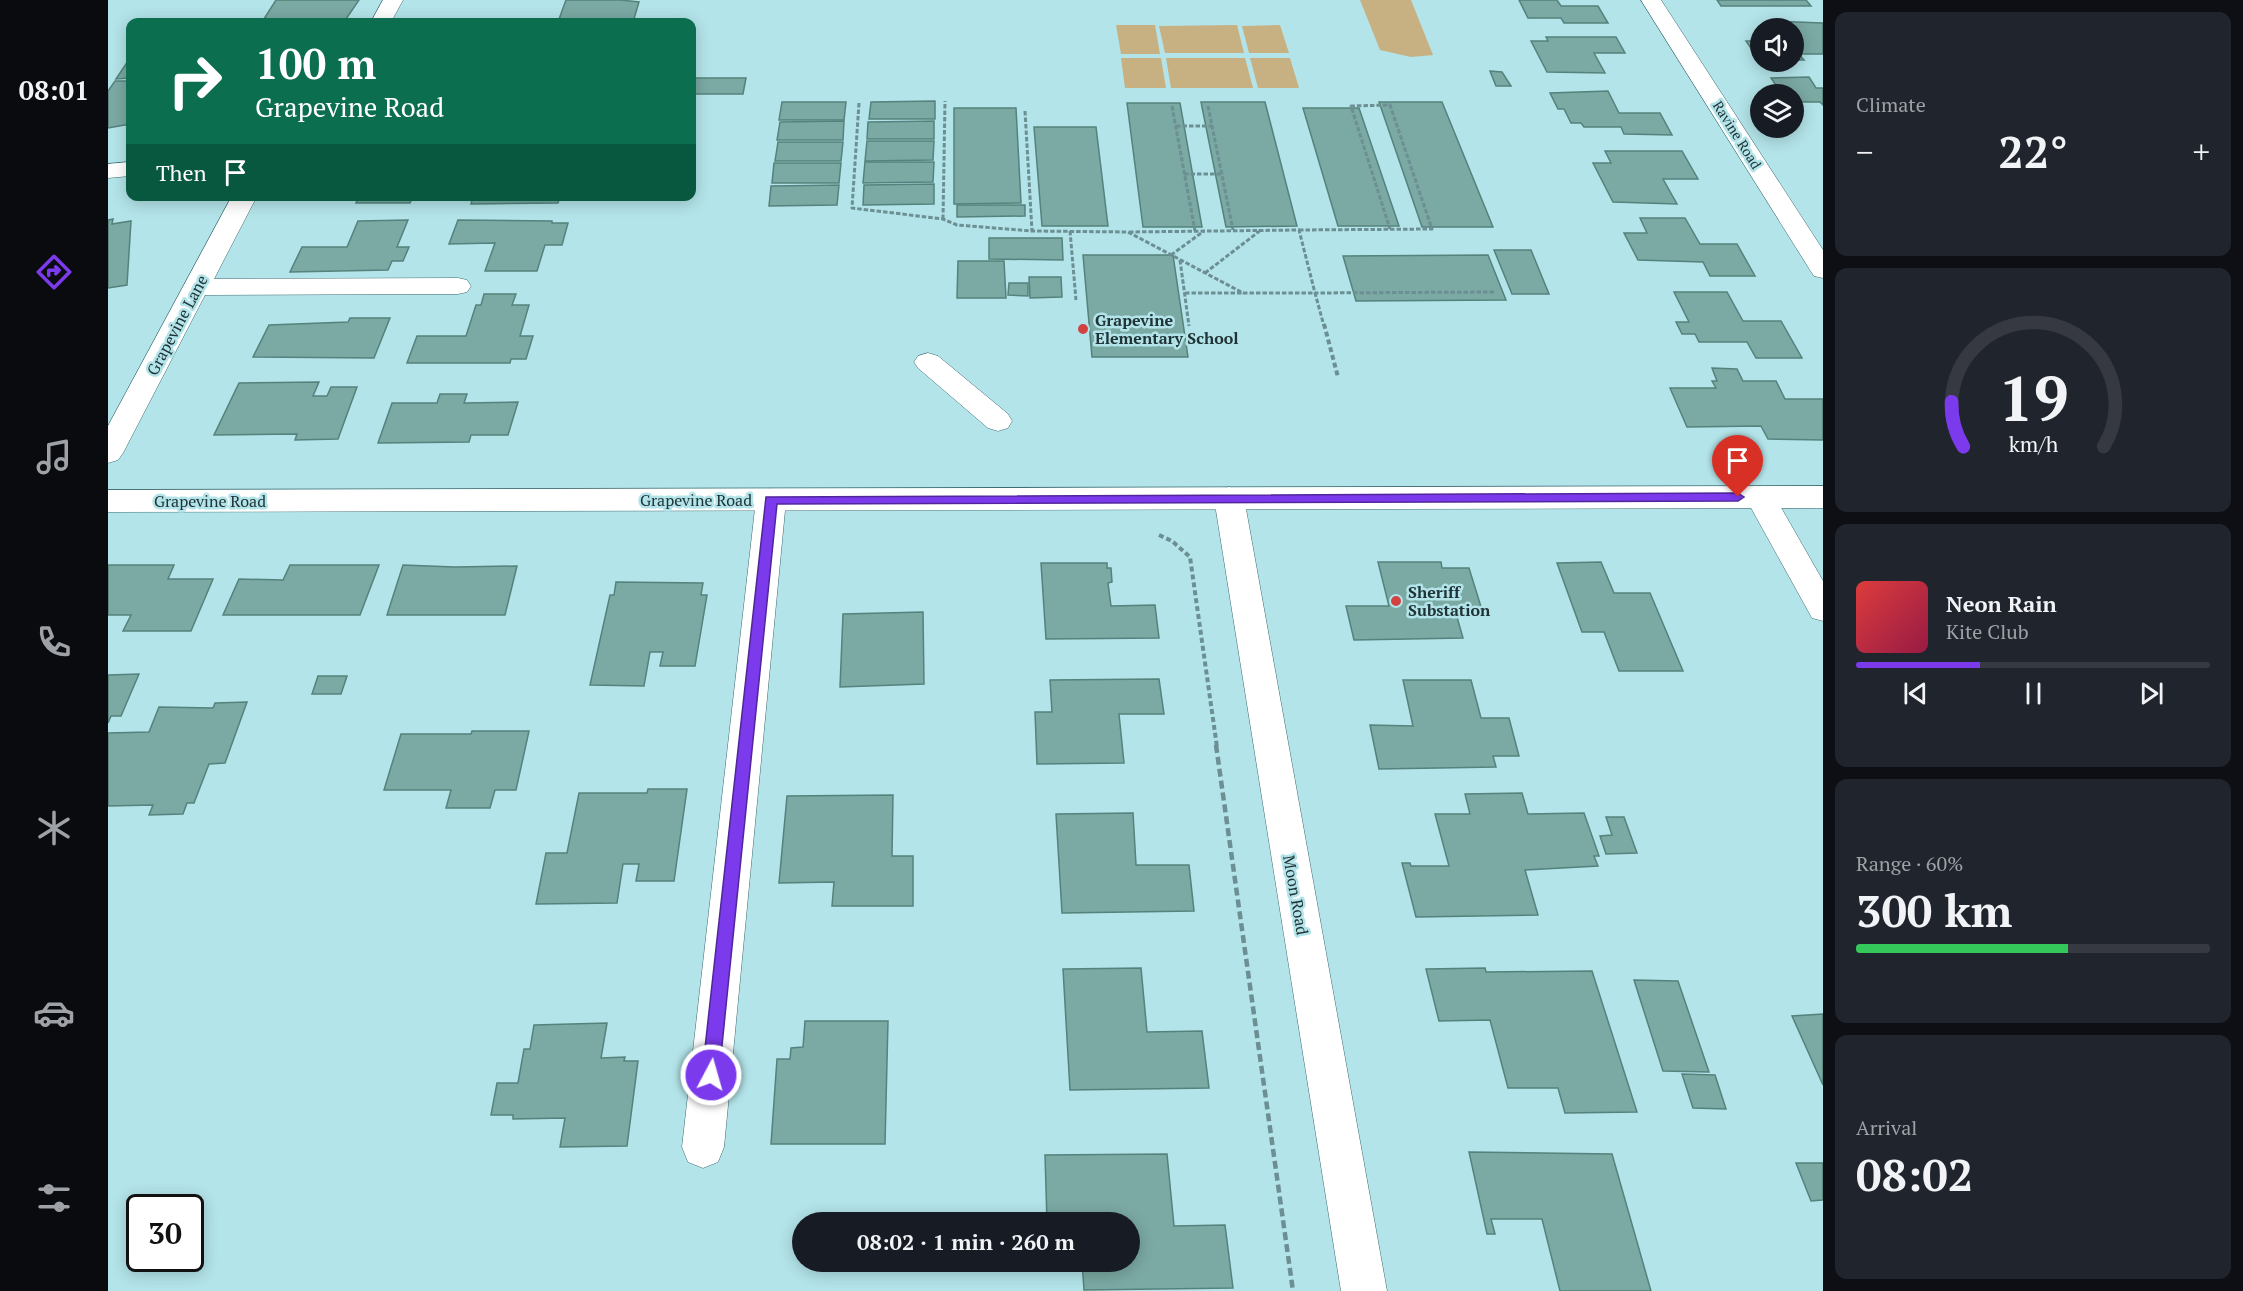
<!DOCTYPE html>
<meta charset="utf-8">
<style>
:root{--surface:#171b24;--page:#20242c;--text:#f1f3f6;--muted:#9ea1a6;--line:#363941;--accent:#7c3aed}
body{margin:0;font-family:"PT Serif",serif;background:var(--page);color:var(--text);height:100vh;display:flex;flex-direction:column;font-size:22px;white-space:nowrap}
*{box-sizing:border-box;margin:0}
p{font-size:20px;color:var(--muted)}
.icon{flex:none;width:33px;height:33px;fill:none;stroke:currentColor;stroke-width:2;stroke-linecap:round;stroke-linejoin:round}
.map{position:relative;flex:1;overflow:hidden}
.sheet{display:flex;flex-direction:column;gap:12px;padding:12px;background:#0d0f14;width:420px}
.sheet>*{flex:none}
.hud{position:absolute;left:18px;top:18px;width:570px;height:183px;border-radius:12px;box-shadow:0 3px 15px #0003;background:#0b6e4f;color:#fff;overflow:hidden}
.buttons{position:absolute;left:1642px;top:18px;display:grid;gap:12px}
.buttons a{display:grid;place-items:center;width:54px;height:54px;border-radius:50%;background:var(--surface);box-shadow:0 3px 15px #0003;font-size:30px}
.speed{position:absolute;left:18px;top:1194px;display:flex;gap:12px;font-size:30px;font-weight:700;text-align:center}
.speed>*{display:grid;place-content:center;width:78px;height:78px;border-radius:50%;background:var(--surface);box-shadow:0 3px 15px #0003;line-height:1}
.speed .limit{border:3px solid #111;border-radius:9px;background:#fff;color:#111}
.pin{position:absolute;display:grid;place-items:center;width:51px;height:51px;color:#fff;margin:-62px -26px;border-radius:50% 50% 50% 0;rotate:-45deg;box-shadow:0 0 6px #0007}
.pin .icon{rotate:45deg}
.me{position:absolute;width:66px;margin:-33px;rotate:6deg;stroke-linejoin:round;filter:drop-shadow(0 0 4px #0008)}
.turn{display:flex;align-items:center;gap:21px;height:126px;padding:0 30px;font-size:27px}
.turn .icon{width:78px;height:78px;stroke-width:2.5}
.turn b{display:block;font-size:42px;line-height:51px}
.then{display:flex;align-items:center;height:57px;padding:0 30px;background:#0003;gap:12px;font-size:22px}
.big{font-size:45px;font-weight:800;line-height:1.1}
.sheet .widget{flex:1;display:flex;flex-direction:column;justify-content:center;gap:9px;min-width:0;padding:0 21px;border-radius:12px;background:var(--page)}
.sheet .dial{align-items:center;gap:0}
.dial svg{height:156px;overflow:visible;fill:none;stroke:var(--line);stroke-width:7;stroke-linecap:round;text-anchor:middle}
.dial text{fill:var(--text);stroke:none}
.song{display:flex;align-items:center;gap:18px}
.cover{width:72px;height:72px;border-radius:9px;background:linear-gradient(135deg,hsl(0 70% 55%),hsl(340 70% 35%))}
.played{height:6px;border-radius:3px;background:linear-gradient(90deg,var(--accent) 35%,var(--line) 35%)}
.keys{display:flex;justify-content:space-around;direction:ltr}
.heat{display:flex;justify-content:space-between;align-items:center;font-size:33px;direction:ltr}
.charge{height:9px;border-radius:4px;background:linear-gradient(90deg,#34c759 60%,var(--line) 0)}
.trip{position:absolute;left:684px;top:1212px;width:348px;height:60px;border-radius:30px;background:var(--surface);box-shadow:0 3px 15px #0003;font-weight:800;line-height:60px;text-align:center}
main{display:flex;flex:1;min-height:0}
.dock{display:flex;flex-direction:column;width:108px;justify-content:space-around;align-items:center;background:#090b0e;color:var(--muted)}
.dock .icon{width:42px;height:42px}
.dock .on{color:var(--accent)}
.dock b{font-size:27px;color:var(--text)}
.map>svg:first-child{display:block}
.green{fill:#c7b182}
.building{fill:#7ba9a3;stroke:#55827c;stroke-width:1.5}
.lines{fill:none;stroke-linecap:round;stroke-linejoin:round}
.minor-casing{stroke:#3d6a6f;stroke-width:1}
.major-casing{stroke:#3d6a6f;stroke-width:1}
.path-far2{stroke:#6c8f93;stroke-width:3;stroke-dasharray:4.5 2;stroke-linecap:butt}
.path-far1{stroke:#6c8f93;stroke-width:4;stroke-dasharray:5 3;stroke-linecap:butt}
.path{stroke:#6c8f93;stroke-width:4.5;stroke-dasharray:8 4;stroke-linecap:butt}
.minor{fill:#fff;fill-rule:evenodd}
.major{fill:#fff;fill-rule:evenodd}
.route{fill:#7c3aed;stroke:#51269a;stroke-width:1.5}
.poi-dot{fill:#d14240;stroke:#b3e4e9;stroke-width:2}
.labels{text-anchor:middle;stroke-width:5;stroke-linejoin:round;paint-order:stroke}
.far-street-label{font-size:14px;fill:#203336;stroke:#b3e4e9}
.poi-label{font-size:16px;font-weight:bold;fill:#203336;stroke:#b3e4e9;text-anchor:start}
.street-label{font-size:16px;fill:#203336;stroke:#b3e4e9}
</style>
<main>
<nav class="dock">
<b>08:01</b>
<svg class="icon on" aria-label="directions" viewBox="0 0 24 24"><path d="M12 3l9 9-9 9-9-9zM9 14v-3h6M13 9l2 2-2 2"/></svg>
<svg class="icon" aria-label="music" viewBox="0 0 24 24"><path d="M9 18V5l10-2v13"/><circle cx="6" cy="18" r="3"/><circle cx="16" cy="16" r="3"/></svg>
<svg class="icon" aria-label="phone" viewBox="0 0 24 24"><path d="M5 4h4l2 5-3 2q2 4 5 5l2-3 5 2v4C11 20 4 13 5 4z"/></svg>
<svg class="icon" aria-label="climate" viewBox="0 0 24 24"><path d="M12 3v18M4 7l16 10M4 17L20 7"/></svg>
<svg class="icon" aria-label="car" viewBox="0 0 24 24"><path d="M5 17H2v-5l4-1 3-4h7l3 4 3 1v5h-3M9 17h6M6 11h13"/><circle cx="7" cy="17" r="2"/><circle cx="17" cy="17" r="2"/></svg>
<svg class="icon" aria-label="filters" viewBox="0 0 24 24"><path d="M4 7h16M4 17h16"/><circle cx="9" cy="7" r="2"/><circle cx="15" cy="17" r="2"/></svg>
</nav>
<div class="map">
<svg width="1715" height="1291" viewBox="0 0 1715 1291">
<rect width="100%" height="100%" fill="#b3e4e9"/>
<!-- green -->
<g class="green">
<polygon points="1252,0 1303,0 1325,55 1303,57 1272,50"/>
<polygon points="1008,25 1047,25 1052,54 1013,54"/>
<polygon points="1129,25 1136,53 1057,53 1051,26"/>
<polygon points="1172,25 1181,53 1141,53 1134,26"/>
<polygon points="1013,58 1053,58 1058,88 1017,88"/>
<polygon points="1058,58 1137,58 1145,88 1063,88"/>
<polygon points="1142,58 1182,58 1191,88 1150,88"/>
</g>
<!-- building -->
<g class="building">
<polygon points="168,0 251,0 236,22 154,22"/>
<polygon points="458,0 513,0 531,2 525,22 450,22"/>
<polygon points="1411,0 1449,0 1453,6 1490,6 1500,23 1456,23 1453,18 1420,18"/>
<polygon points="1609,0 1698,0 1703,6 1613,6"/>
<polygon points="1662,21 1715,23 1715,54 1691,54 1696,60 1686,60 1686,28 1667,28"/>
<polygon points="1438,37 1508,37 1517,53 1486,53 1497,73 1439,72 1423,41 1440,41"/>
<polygon points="1638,41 1653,41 1653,60 1651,60"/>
<polygon points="22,58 22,78 8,79"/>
<polygon points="1382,71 1394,72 1403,86 1388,86"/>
<polygon points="1701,77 1708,88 1715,88 1715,105 1712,102 1686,102 1686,94 1674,94 1663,78"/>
<polygon points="584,78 638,78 635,94 584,94"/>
<polygon points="7,81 22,81 22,124 0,128 0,91"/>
<polygon points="1500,91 1511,113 1552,113 1564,135 1516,134 1513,127 1476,127 1473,123 1463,123 1456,109 1450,109 1442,93"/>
<polygon points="827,101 827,119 761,119 763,102"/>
<polygon points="674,102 738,102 736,120 671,120"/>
<polygon points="1093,102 1157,102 1189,226 1118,227"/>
<polygon points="1271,102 1334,102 1385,227 1314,227"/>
<polygon points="1019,103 1072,103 1094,227 1035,227"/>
<polygon points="846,108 908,108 913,203 846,204"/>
<polygon points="1195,108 1251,108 1291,226 1230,226"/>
<polygon points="736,121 735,140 669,140 672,122"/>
<polygon points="826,121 826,139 759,139 760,122"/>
<polygon points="926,127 988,127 1000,226 934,226"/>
<polygon points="759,141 826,141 825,160 757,161"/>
<polygon points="670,142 735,142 733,161 667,161"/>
<polygon points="1497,151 1574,151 1590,179 1555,179 1569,204 1505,202 1485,163 1503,163"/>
<polygon points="757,162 826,162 825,182 755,183"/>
<polygon points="666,163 733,163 731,183 664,183"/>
<polygon points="826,184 826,204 755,205 756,185"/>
<polygon points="731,185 729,205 661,206 663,186"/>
<polygon points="251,196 305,196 302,203 248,203"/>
<polygon points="365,196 452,196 450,203 363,204"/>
<polygon points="849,205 917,205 917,216 849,217"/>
<polygon points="1532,218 1577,218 1592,244 1629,244 1647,276 1602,276 1595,262 1530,260 1516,233 1539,233"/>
<polygon points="5,219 4,224 23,221 19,285 0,288 0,220"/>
<polygon points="300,220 289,247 301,247 295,261 284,261 280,270 182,272 194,247 239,247 250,221"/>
<polygon points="350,220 444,221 444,223 460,223 454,245 437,245 429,271 377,271 387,243 341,244"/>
<polygon points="881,238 954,238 955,260 881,259"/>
<polygon points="1386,250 1423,250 1441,294 1404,294"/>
<polygon points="975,255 1065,255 1080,357 984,357"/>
<polygon points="1380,255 1398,300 1248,301 1235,256"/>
<polygon points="850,261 896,261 898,298 849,298"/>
<polygon points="921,277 953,277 954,297 922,298"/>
<polygon points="901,283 920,283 920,296 900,295"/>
<polygon points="1566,292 1619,292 1635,321 1673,321 1694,358 1648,358 1639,342 1591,342 1587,334 1574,334 1568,322 1581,322"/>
<polygon points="376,294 408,294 404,305 421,305 412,336 425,336 418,359 403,359 402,363 299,363 309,336 358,336 368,305 373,305"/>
<polygon points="242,318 282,318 266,358 145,357 161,325 240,322"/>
<polygon points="1604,368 1629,369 1635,381 1668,381 1677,399 1715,399 1715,440 1660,439 1653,426 1579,427 1562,388 1608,388 1604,381 1609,381"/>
<polygon points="211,382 205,396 219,396 223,387 249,387 230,439 187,440 189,434 106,435 131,383"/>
<polygon points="332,394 359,394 356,403 410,402 400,435 363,435 361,442 270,443 284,403 329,403"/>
<polygon points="1270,562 1333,562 1334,568 1361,568 1374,610 1347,610 1355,638 1246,640 1238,606 1281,606"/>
<polygon points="1493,562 1506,593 1542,593 1575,671 1511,671 1496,632 1474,632 1449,563"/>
<polygon points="933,563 999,563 999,568 1003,568 1004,582 1000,583 1003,606 1047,605 1051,638 938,639"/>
<polygon points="0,565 66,565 60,579 105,579 83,631 15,631 23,615 0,615"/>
<polygon points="182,565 271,565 252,615 115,615 131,579 175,580"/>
<polygon points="295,565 347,567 409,566 397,615 279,615"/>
<polygon points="508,582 595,583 593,595 599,595 587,666 552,666 555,652 542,652 536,686 482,685 502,595 506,595"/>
<polygon points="815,612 816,684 732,687 735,614"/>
<polygon points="31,674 13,716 3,716 0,723 0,675"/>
<polygon points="210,676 239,676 233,694 204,694"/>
<polygon points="1051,679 1056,714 1011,714 1016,763 929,764 927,712 944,712 942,680"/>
<polygon points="1295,680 1363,680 1373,718 1401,718 1411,756 1385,756 1388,767 1271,769 1262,725 1305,726"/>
<polygon points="139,702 117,763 101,764 86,803 79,803 75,814 41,815 45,805 0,806 0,733 41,732 51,707 105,708 107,703"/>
<polygon points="364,731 421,731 408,790 387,790 382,808 338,808 343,790 276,790 293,734 363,734"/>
<polygon points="540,789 579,789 566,881 528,881 531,864 515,864 509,903 428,904 438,853 459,853 471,793 539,793"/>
<polygon points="1414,793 1420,814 1476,813 1491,856 1486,856 1490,866 1417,870 1430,915 1308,917 1294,863 1302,863 1303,866 1341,866 1327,814 1362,814 1357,794"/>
<polygon points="785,795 784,856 805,856 805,906 724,906 726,882 671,883 679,796"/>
<polygon points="1025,813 1028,865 1081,865 1086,911 954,913 948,814"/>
<polygon points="1498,817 1516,817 1529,853 1498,854 1492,836 1504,835"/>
<polygon points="1033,968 1039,1032 1094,1031 1101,1088 962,1090 955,969"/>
<polygon points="1377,968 1378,972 1484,971 1529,1112 1457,1113 1450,1088 1400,1088 1382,1020 1331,1021 1318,969"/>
<polygon points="1526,980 1570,981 1601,1072 1555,1071"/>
<polygon points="1715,1014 1715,1085 1684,1016"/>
<polygon points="697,1021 780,1021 777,1144 663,1144 669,1059 682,1059 683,1048 695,1047"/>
<polygon points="499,1023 493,1058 517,1057 516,1061 530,1061 519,1146 452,1147 457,1118 405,1119 405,1115 383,1115 389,1083 410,1083 416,1049 422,1049 426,1025"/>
<polygon points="1574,1074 1607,1075 1618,1109 1585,1108"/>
<polygon points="1361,1152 1504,1154 1543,1291 1452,1291 1434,1219 1383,1219 1387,1234 1379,1234"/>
<polygon points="1059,1154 1066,1226 1117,1225 1125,1288 976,1290 974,1262 1022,1262 1022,1222 939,1222 937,1155"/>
<polygon points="1688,1163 1715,1163 1715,1200 1703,1201"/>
</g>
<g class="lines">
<!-- minor casing -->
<g class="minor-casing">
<g id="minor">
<polygon points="275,0 295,0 283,22 263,22"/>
<polygon points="1533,0 1553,0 1715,250 1715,278 1706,276 1702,270"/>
<polygon points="22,162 22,176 0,178 0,164"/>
<polygon points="124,196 149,196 106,279 350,278 359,280 363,286 359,292 350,294 97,295 15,453 10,460 0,463 0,426"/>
<polygon points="820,353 830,356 900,414 904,421 900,428 890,431 880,428 810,368 806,362 810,356"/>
<polygon points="1652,486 1663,490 1715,581 1715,621 1704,618 1637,497 1641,490"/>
<polygon points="1121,487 1132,491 1136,498 1279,1291 1233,1291 1106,498 1110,491"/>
<polygon points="663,489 674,492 678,500 616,1147 610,1162 595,1168 580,1162 574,1147 648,500 652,492"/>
</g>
</g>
<!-- major casing -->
<g class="major-casing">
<polygon id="major" points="1715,486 1715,508 0,512 0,490"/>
</g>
<!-- path-far2 -->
<g class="path-far2">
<polyline points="751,103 744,208 835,219 849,225 924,231 1020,232 1135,293 1207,293 1216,326"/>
<polyline points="1064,106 1087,231"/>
<polyline points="1100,106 1125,230"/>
<polyline points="917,111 924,231"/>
<polyline points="1068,126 1104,126"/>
<polyline points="1076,174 1114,174"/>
<polyline points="835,219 837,101"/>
<polyline points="1191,230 1324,229 1282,105 1243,106 1282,229"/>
<polyline points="962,231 968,300"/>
<polyline points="1021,232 1191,230 1207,293 1387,292"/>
<polyline points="1063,255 1096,231"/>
<polyline points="1072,260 1081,326"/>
<polyline points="1097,273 1153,230"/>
<polyline points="1077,293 1134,293"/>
</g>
<!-- path-far1 -->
<g class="path-far1">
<polyline points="1216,324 1230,377"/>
<polyline points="1051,535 1064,541 1082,557 1109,747"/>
</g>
<!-- path -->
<polyline class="path" points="1108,745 1185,1291"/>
<!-- minor -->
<use href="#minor" class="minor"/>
<!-- major -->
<use href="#major" class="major"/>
</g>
<!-- route -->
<polygon class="route" points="1630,493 1636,497 1630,501 669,504 611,1075 609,1081 603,1083 597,1081 594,1075 658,497"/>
<!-- markers -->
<g class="poi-dot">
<circle cx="975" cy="329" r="6"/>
<circle cx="1288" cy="601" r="6"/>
</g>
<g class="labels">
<!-- far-street labels -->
<g class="far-street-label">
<text transform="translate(1629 135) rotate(58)" y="5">Ravine Road</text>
</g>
<!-- poi labels -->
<g class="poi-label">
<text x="987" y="326">Grapevine<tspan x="987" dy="18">Elementary School</tspan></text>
<text x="1300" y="598">Sheriff<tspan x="1300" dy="18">Substation</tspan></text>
</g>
<!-- street labels -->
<g class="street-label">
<text transform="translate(69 325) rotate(-62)" y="6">Grapevine Lane</text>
<text x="588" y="506">Grapevine Road</text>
<text x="102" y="507">Grapevine Road</text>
<text transform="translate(1188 895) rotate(80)" y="6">Moon Road</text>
</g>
</g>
</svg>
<div class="buttons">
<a><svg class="icon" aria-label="sound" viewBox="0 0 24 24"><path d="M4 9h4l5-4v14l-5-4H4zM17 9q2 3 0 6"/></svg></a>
<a><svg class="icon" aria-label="layers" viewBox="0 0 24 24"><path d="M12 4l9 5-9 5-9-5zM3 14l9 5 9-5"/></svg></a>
</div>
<div class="speed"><div class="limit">30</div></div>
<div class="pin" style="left:1630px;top:497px;background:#d93025"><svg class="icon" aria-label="arrive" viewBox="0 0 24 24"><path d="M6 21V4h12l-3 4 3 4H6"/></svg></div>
<svg class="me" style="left:603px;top:1075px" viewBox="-20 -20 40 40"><circle r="17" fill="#7c3aed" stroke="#fff" stroke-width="3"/><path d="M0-11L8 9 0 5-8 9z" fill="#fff"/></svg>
<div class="trip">08:02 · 1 min · 260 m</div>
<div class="hud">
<div class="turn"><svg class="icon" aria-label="right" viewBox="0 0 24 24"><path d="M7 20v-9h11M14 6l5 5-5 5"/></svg><div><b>100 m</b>Grapevine Road</div></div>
<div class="then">Then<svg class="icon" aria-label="arrive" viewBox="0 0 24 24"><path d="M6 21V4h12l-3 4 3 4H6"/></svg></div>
</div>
</div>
<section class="sheet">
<div class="widget"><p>Climate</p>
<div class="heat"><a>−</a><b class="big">22°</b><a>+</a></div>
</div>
<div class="widget dial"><svg viewBox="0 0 100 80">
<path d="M14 69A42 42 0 1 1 86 69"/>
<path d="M14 69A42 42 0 0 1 8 46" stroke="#7c3aed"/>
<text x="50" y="56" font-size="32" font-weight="700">19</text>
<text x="50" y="72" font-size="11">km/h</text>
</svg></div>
<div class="widget">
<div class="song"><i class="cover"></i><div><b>Neon Rain</b><p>Kite Club</p></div></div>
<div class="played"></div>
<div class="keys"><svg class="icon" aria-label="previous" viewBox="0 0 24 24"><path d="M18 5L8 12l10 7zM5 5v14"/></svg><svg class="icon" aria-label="pause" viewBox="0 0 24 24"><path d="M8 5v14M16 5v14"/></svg><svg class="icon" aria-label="next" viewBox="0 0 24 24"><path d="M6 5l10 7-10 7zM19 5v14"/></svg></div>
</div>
<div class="widget"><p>Range · 60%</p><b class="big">300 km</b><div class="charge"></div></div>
<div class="widget"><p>Arrival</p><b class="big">08:02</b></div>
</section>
</main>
